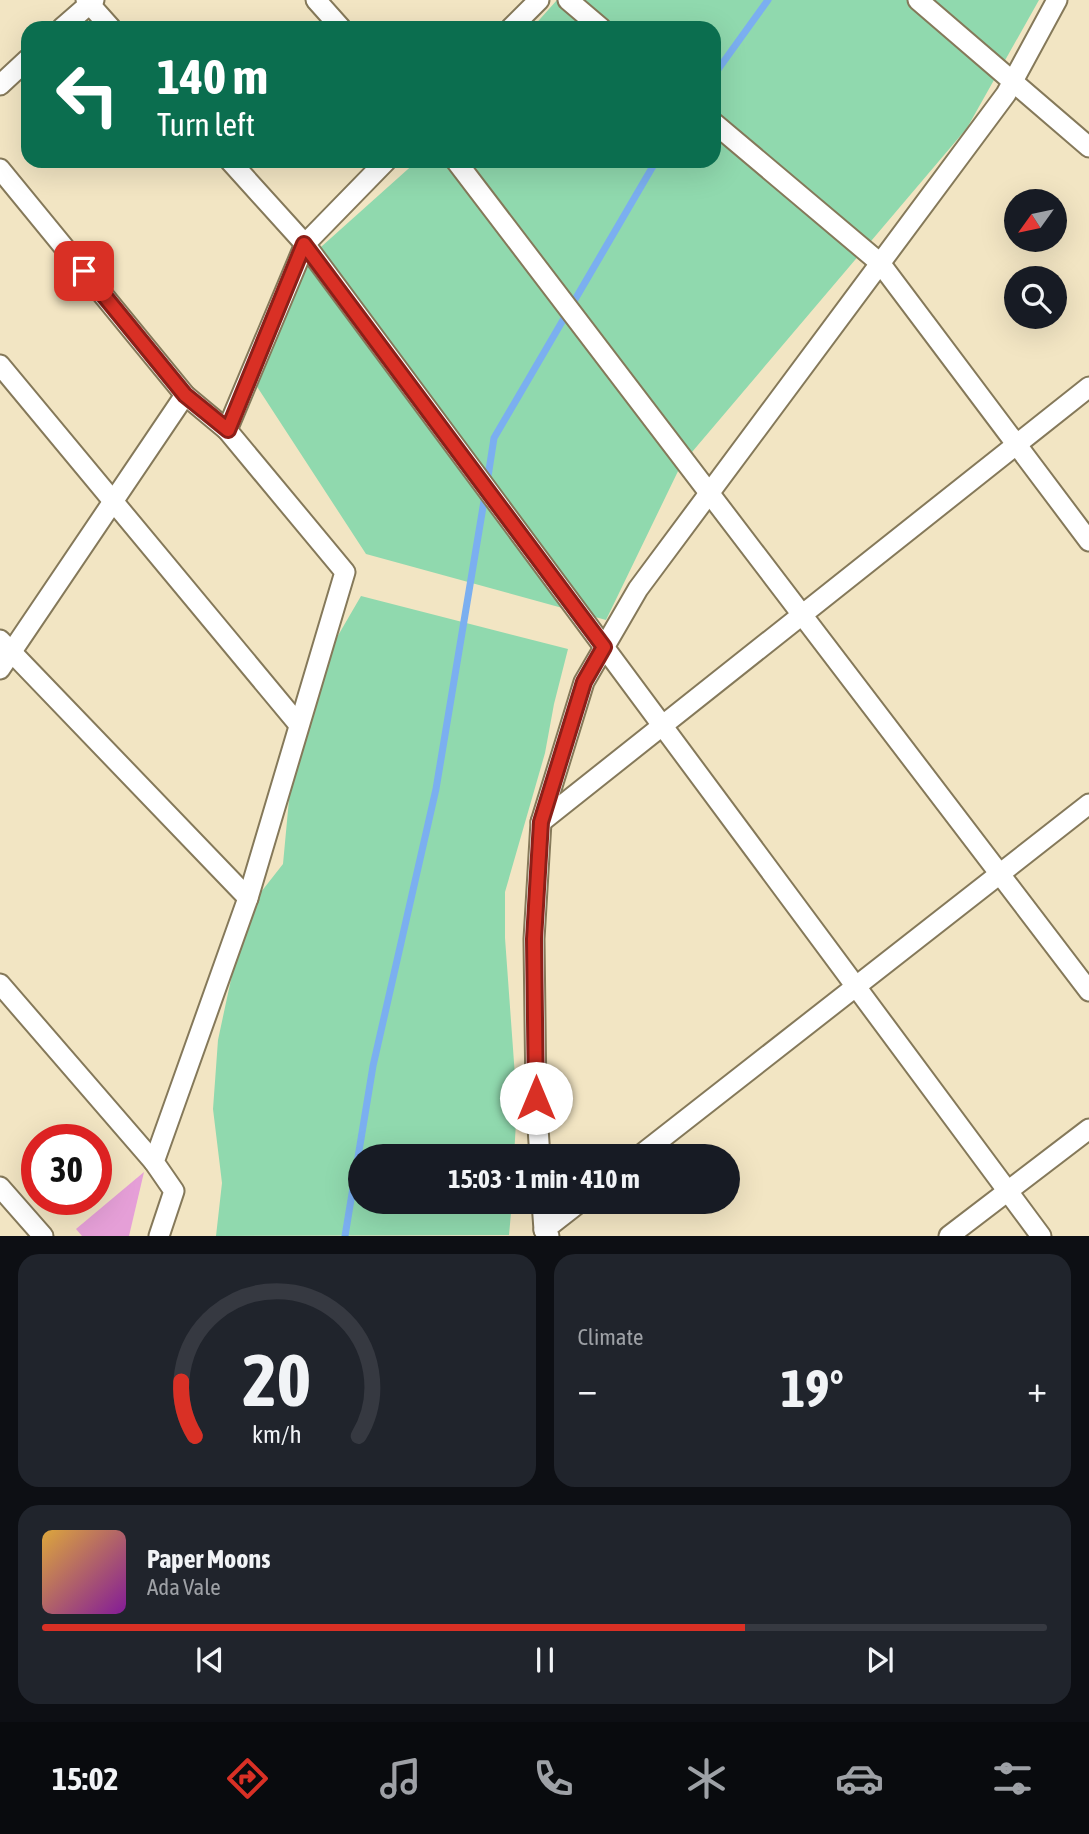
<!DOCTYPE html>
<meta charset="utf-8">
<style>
:root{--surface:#171b24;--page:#20242c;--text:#f1f3f6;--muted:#9ea1a6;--line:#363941;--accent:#d93025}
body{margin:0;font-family:"Asap Condensed",sans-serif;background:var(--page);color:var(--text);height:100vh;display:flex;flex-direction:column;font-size:26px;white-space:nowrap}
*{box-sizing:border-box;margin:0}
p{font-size:23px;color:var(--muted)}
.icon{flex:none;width:38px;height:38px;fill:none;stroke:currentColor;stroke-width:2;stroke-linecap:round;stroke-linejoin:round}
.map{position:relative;height:1236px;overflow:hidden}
.panel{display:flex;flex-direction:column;gap:18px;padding:18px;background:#0d0f14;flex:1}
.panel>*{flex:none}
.banner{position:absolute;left:21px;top:21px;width:700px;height:147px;border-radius:21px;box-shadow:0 7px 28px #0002;background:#0b6e4f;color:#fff;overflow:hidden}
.needle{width:46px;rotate:237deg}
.fabs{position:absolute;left:1004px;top:189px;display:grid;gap:14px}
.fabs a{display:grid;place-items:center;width:63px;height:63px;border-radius:50%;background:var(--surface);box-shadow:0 7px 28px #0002;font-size:35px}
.speed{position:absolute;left:21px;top:1124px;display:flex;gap:14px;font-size:35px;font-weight:700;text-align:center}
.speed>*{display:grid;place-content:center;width:91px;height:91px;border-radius:50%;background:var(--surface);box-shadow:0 7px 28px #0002;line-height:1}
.speed .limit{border:10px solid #d22;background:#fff;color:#111}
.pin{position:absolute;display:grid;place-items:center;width:60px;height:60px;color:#fff;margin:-30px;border-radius:14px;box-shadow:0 4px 10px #0006}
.me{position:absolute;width:77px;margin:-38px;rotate:0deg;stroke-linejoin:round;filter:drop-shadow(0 0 5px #0008)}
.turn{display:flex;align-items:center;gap:24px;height:147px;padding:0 21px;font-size:32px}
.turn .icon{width:91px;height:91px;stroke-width:2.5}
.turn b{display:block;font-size:49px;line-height:60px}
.big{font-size:52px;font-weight:700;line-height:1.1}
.panel .widget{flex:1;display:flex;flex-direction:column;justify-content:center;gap:10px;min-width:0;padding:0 24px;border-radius:21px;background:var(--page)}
.panel .dial{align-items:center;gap:0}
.dial svg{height:182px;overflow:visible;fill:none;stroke:var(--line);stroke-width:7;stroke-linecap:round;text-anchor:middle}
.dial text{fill:var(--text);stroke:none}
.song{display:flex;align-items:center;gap:21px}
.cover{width:84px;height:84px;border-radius:10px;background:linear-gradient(135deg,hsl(40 70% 55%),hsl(290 70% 35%))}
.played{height:7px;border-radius:4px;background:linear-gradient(90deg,var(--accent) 70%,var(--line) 70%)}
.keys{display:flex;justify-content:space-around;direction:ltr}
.heat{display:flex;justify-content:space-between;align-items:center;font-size:38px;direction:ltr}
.panel .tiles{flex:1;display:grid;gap:18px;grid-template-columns:1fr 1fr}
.widget:last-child{grid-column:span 2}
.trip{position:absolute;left:348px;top:1144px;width:392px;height:70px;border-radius:35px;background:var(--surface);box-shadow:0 7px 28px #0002;font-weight:700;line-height:70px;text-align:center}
.tab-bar{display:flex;height:112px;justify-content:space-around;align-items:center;background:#090b0e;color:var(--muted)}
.tab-bar .icon{width:49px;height:49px}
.tab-bar .current{color:var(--accent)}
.tab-bar b{font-size:32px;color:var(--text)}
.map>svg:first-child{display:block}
.green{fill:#90d9ae}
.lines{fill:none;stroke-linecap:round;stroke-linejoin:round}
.stream{stroke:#7baff0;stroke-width:7}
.building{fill:#e59fd7}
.minor-casing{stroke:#85795a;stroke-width:23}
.minor{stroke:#fff;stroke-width:19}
.route-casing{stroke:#8d1f18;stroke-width:18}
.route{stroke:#d93025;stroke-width:12}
</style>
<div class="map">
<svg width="1089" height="1236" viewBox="0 0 1089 1236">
<rect width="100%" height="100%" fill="#f2e5c3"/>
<!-- green -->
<g class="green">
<polygon points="557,0 1039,0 967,128 681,465 606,620 366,554 254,382 271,300 312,255 417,161 714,161 714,28 532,28"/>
<polygon points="361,596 568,649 554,704 545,753 505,892 505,938 517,1104 514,1157 360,1157 360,1202 512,1202 509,1235 216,1236 222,1183 213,1109 218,1040 230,984 240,944 261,892 283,864 294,746 322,663"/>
</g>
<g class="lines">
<!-- stream -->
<g class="stream">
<polyline points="714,75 768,0"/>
<polyline points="487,483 494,438 656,161"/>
<polyline points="345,1236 373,1066 436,789 485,495"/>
</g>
</g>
<!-- building -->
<polygon class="building" points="144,1172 129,1236 82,1236 76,1229"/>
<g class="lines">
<!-- minor casing -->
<g class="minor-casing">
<g id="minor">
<polyline points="86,0 111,28"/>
<polyline points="316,0 341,28"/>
<polyline points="568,0 601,28"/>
<polyline points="918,0 1089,147"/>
<polyline points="62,28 94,0"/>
<polyline points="511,28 539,0"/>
<polyline points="0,85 28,59"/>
<polyline points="714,123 880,263 1089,541"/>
<polyline points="230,161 305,244 1041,1236"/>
<polyline points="456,161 1089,991"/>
<polyline points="0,169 185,395 227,430"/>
<polyline points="0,365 299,725"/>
<polyline points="0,640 248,898"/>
<polyline points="0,669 185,395"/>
<polyline points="541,822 1089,387"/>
<polyline points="0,984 154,1162"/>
<polyline points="540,1157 536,1099 534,939 541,822 584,682 638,589 1006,94 1057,0"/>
<polyline points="638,1157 1089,804"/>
<polyline points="0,1187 43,1236"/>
<polyline points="542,1202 544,1230 549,1236"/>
<polyline points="544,1230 580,1202"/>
<polyline points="159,1236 174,1191 154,1162 248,898 345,572 227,430 305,244 386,161"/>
<polyline points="949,1236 1089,1129"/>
</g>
</g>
<!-- minor -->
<use href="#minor" class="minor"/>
</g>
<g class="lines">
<!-- route casing -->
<g class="route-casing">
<polyline id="route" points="84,271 185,395 228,430 304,244 604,647 584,682 541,822 534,939 536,1098"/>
</g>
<!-- route -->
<use href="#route" class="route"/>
</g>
</svg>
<div class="fabs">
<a><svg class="needle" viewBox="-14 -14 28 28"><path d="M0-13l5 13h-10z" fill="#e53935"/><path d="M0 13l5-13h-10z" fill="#9ea1a6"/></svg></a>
<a><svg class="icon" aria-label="search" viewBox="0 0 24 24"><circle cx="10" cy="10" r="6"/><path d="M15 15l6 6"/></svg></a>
</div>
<div class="speed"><div class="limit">30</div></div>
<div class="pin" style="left:84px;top:271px;background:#d93025"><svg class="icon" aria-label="arrive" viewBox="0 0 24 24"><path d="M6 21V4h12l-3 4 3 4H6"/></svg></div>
<svg class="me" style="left:536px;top:1098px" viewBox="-20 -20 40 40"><circle r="19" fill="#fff"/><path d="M0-13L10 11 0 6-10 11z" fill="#d93025"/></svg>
<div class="trip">15:03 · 1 min · 410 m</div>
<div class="banner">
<div class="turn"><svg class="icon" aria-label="left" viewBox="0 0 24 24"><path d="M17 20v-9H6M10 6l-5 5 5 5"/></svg><div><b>140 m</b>Turn left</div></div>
</div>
</div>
<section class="panel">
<div class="tiles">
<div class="widget dial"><svg viewBox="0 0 100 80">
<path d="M14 69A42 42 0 1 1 86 69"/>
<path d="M14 69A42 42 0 0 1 8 45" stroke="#d93025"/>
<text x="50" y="56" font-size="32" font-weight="700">20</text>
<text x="50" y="72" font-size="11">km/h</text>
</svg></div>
<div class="widget"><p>Climate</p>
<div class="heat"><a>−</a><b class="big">19°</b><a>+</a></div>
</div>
<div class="widget">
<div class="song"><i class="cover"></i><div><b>Paper Moons</b><p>Ada Vale</p></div></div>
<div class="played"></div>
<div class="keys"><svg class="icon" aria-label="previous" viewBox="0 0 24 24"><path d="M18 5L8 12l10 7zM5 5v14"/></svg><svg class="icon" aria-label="pause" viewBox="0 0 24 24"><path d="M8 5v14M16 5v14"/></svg><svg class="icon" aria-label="next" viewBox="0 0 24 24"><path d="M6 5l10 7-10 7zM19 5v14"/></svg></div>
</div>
</div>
</section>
<nav class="tab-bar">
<b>15:02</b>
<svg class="icon current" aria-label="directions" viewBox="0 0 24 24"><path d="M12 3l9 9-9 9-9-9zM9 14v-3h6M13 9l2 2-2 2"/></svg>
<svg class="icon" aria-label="music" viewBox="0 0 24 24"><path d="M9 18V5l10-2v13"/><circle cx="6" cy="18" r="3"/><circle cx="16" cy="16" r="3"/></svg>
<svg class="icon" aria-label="phone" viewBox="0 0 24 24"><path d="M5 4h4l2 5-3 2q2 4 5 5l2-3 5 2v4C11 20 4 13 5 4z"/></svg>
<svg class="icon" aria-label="climate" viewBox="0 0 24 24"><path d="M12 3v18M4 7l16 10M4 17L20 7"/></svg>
<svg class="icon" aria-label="car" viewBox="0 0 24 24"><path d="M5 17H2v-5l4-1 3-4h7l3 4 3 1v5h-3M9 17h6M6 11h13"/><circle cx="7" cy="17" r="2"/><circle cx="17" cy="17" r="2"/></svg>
<svg class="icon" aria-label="filters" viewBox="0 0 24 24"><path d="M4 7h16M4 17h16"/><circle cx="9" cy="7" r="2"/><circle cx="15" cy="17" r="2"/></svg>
</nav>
